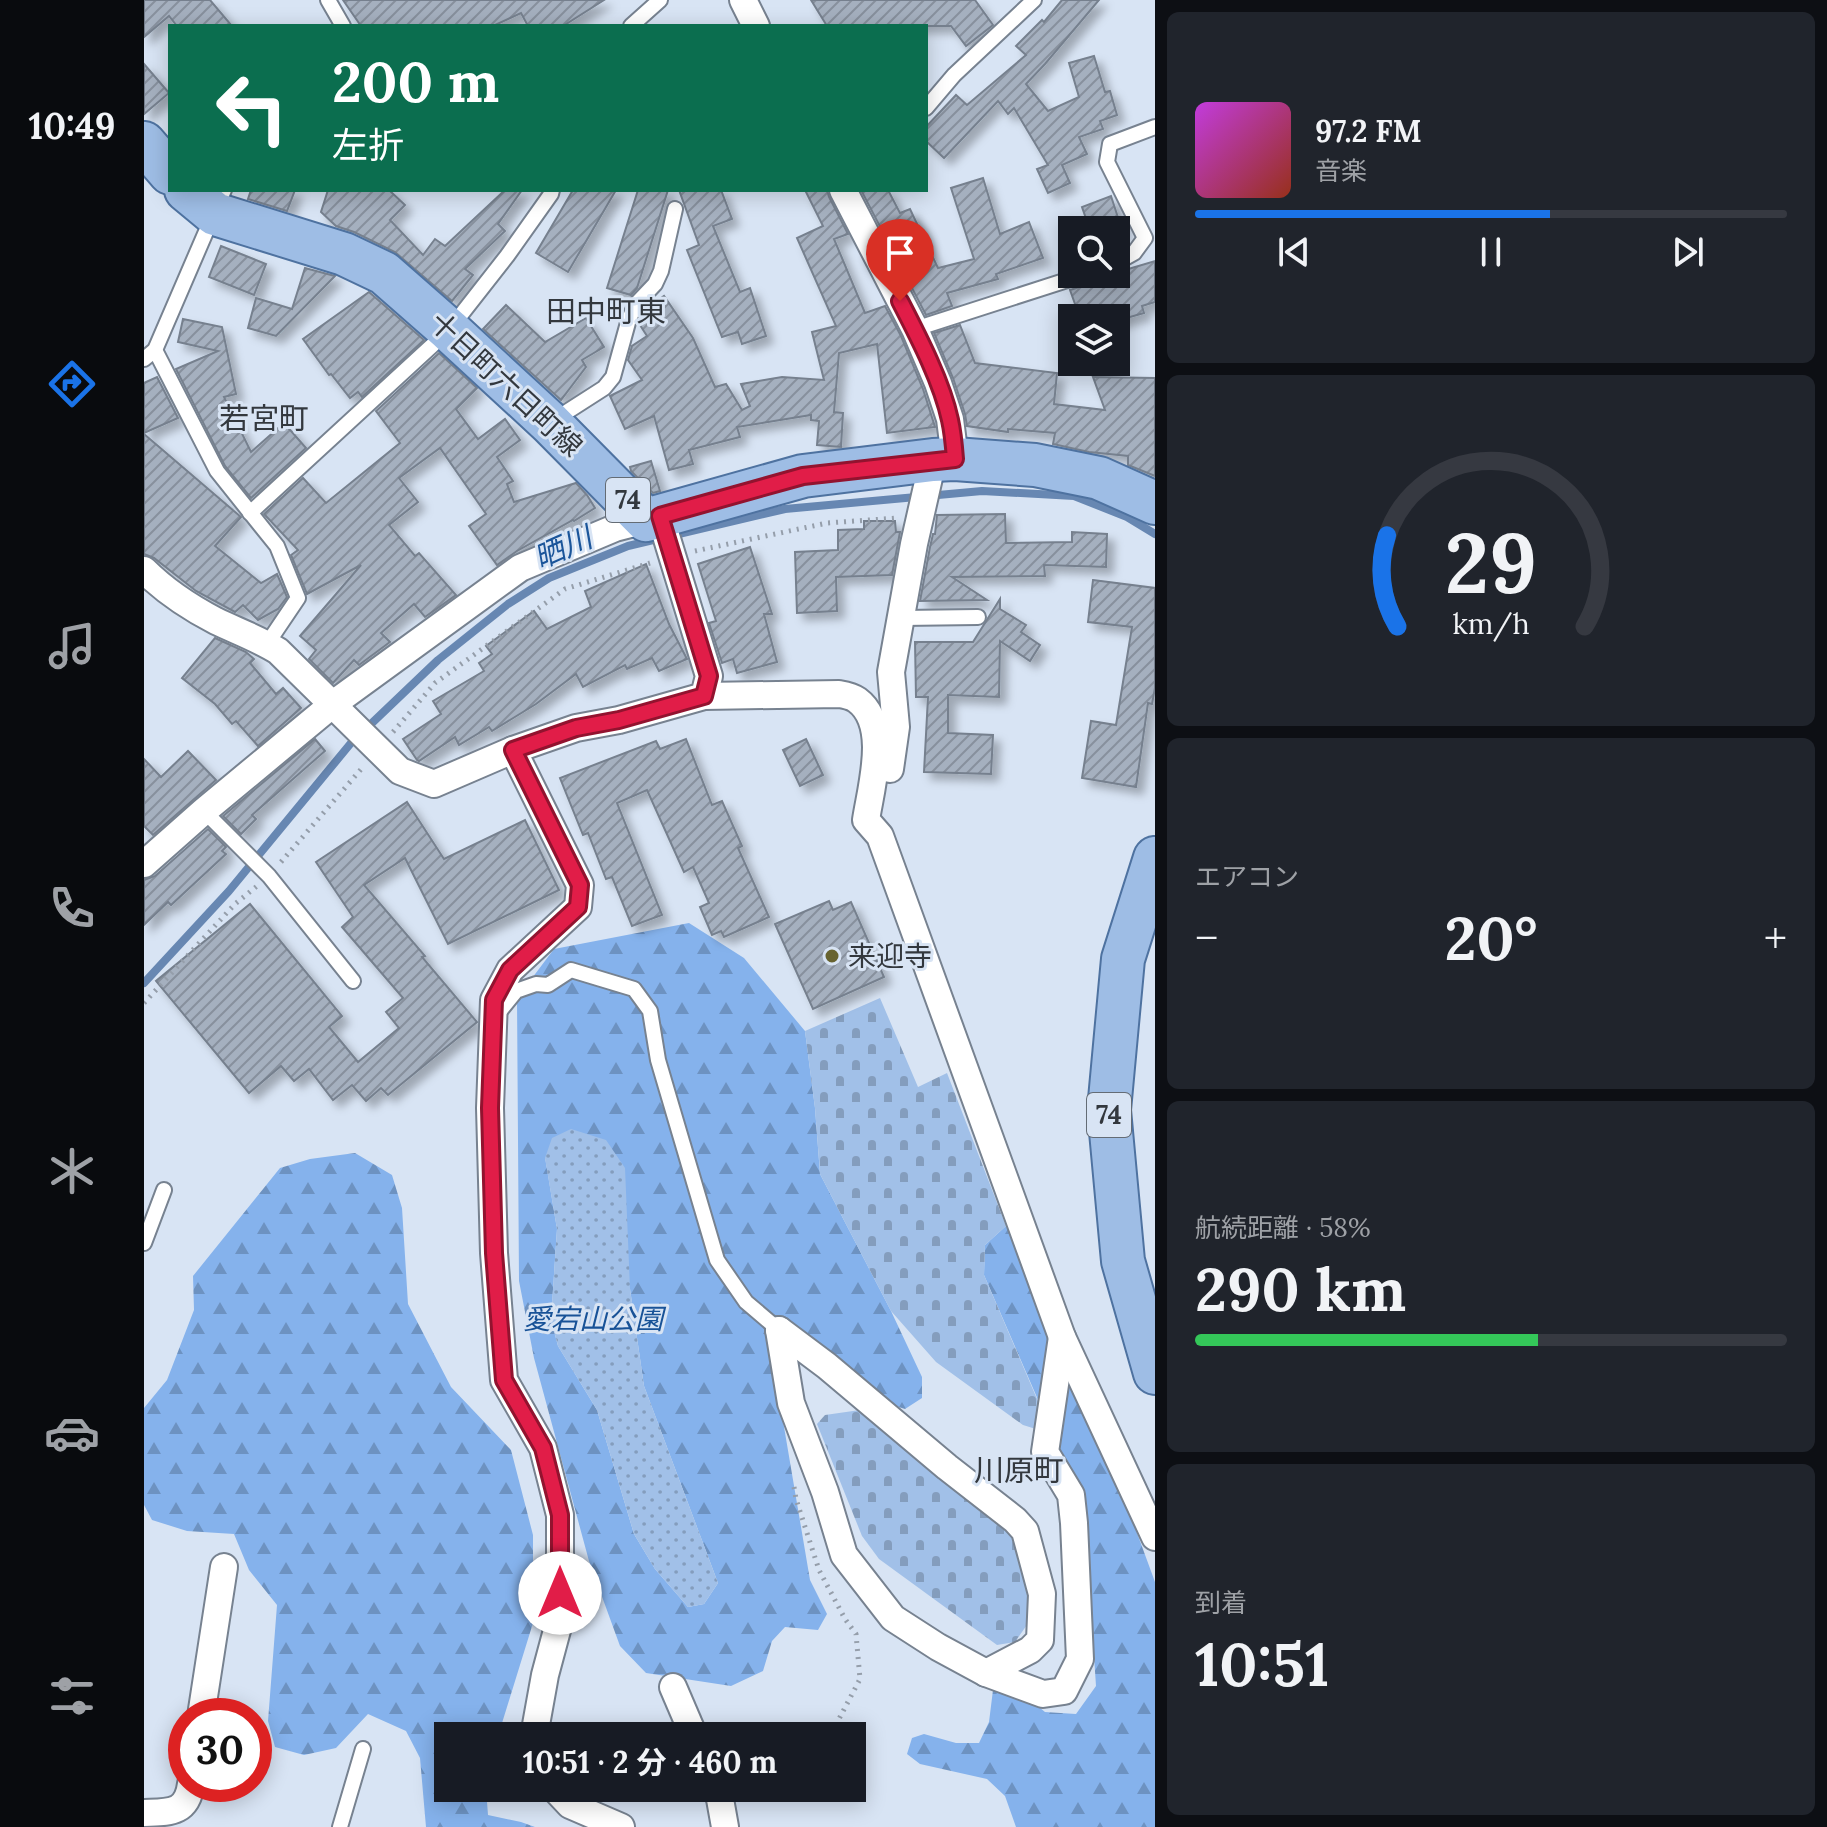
<!DOCTYPE html>
<html lang="ja">
<meta charset="utf-8">
<style>
:root{--surface:#171b24;--page:#20242c;--text:#f1f3f6;--muted:#9ea1a6;--line:#363941;--accent:#1a73e8}
body{margin:0;font-family:Lora,"Noto Sans JP",serif;background:var(--page);color:var(--text);height:100vh;display:flex;flex-direction:column;font-size:30px;white-space:nowrap}
*{box-sizing:border-box;margin:0}
p{font-size:26px;color:var(--muted)}
.icon{flex:none;width:44px;height:44px;fill:none;stroke:currentColor;stroke-width:2;stroke-linecap:round;stroke-linejoin:round}
.map{position:relative;flex:1;overflow:hidden}
.drawer{display:flex;flex-direction:column;gap:12px;padding:12px;background:#0d0f14;width:672px}
.drawer>*{flex:none}
.banner{position:absolute;left:24px;top:24px;width:760px;height:168px;border-radius:0px;box-shadow:0 4px 20px #0003;background:#0b6e4f;color:#fff;overflow:hidden}
.tools{position:absolute;left:914px;top:216px;display:grid;gap:16px}
.tools a{display:grid;place-items:center;width:72px;height:72px;border-radius:0px;background:var(--surface);box-shadow:0 4px 20px #0003;font-size:40px}
.speed{position:absolute;left:24px;top:1698px;display:flex;gap:16px;font-size:40px;font-weight:700;text-align:center}
.speed>*{display:grid;place-content:center;width:104px;height:104px;border-radius:50%;background:var(--surface);box-shadow:0 4px 20px #0003;line-height:1}
.speed .limit{border:12px solid #d22;background:#fff;color:#111}
.pin{position:absolute;display:grid;place-items:center;width:68px;height:68px;color:#fff;margin:-82px -34px;border-radius:50% 50% 50% 0;rotate:-45deg;box-shadow:0 0 8px #0007}
.pin .icon{rotate:45deg}
.me{position:absolute;width:88px;margin:-44px;rotate:0deg;stroke-linejoin:round;filter:drop-shadow(0 0 6px #0008)}
.turn{display:flex;align-items:center;gap:28px;height:168px;padding:0 32px;font-size:36px}
.turn .icon{width:104px;height:104px;stroke-width:2.5}
.turn b{display:block;font-size:56px;line-height:68px}
.big{font-size:60px;font-weight:700;line-height:1.1}
.drawer .widget{flex:1;display:flex;flex-direction:column;justify-content:center;gap:12px;min-width:0;padding:0 28px;border-radius:12px;background:var(--page)}
.drawer .dial{align-items:center;gap:0}
.dial svg{height:208px;overflow:visible;fill:none;stroke:var(--line);stroke-width:7;stroke-linecap:round;text-anchor:middle}
.dial text{fill:var(--text);stroke:none}
.song{display:flex;align-items:center;gap:24px}
.cover{width:96px;height:96px;border-radius:12px;background:linear-gradient(135deg,hsl(290 70% 55%),hsl(10 70% 35%))}
.played{height:8px;border-radius:4px;background:linear-gradient(90deg,var(--accent) 60%,var(--line) 60%)}
.keys{display:flex;justify-content:space-around;direction:ltr}
.heat{display:flex;justify-content:space-between;align-items:center;font-size:44px;direction:ltr}
.charge{height:12px;border-radius:6px;background:linear-gradient(90deg,#34c759 58%,var(--line) 0)}
.trip{position:absolute;left:290px;top:1722px;width:432px;height:80px;border-radius:0px;background:var(--surface);box-shadow:0 4px 20px #0003;font-weight:700;line-height:80px;text-align:center}
main{display:flex;flex:1;min-height:0}
.dock{display:flex;flex-direction:column;width:144px;justify-content:space-around;align-items:center;background:#090b0e;color:var(--muted)}
.dock .icon{width:56px;height:56px}
.dock .selected{color:var(--accent)}
.dock b{font-size:36px;color:var(--text)}
.map>svg:first-child{display:block}
.forest{fill:url(#forest-firs);fill-rule:evenodd}
.cemetery{fill:url(#cemetery-stones)}
.park{fill:url(#park-dots)}
.lines{fill:none;stroke-linecap:round;stroke-linejoin:round}
.stream{stroke:#6787b2;stroke-width:8}
.building{fill:url(#building-hatch);stroke:#76808e;stroke-width:2;filter:url(#shadow)}
.service-casing{stroke:#778290;stroke-width:18}
.minor-casing{stroke:#778290;stroke-width:30}
.primary-casing{stroke:#4e72a0;stroke-width:46}
.path{stroke:#959eaa;stroke-width:5;stroke-dasharray:2 6;stroke-linecap:butt}
.service{stroke:#fff;stroke-width:14}
.minor{stroke:#fff;stroke-width:26}
.primary{stroke:#9ebde5;stroke-width:42}
.route-casing{stroke:#92132f;stroke-width:20}
.route{stroke:#e11d48;stroke-width:14}
.poi-dot{fill:#676330;stroke:#d8e4f4;stroke-width:3}
.labels{text-anchor:middle;stroke-width:6;stroke-linejoin:round;paint-order:stroke}
.shield{fill:#d8e4f4;stroke:#646c75;stroke-width:2}
.shield-label{font-size:26px;font-weight:bold;fill:#33383e}
.street-label{font-size:28px;fill:#33383e;stroke:#d8e4f4}
.poi-label{font-size:28px;fill:#33383e;stroke:#d8e4f4;text-anchor:start}
.park-label{font-size:28px;font-style:italic;fill:#185297;stroke:#d8e4f4}
.neighbourhood-label{font-size:30px;fill:#33383e;stroke:#d8e4f4}
.water-label{font-size:30px;font-style:italic;fill:#1b559a;stroke:#d8e4f4}
</style>
<main>
<nav class="dock">
<b>10:49</b>
<svg class="icon selected" aria-label="directions" viewBox="0 0 24 24"><path d="M12 3l9 9-9 9-9-9zM9 14v-3h6M13 9l2 2-2 2"/></svg>
<svg class="icon" aria-label="music" viewBox="0 0 24 24"><path d="M9 18V5l10-2v13"/><circle cx="6" cy="18" r="3"/><circle cx="16" cy="16" r="3"/></svg>
<svg class="icon" aria-label="phone" viewBox="0 0 24 24"><path d="M5 4h4l2 5-3 2q2 4 5 5l2-3 5 2v4C11 20 4 13 5 4z"/></svg>
<svg class="icon" aria-label="climate" viewBox="0 0 24 24"><path d="M12 3v18M4 7l16 10M4 17L20 7"/></svg>
<svg class="icon" aria-label="car" viewBox="0 0 24 24"><path d="M5 17H2v-5l4-1 3-4h7l3 4 3 1v5h-3M9 17h6M6 11h13"/><circle cx="7" cy="17" r="2"/><circle cx="17" cy="17" r="2"/></svg>
<svg class="icon" aria-label="filters" viewBox="0 0 24 24"><path d="M4 7h16M4 17h16"/><circle cx="9" cy="7" r="2"/><circle cx="15" cy="17" r="2"/></svg>
</nav>
<div class="map">
<svg width="1011" height="1827" viewBox="0 0 1011 1827">
<defs>
<pattern id="forest-firs" width="22" height="20" patternUnits="userSpaceOnUse" patternTransform="scale(2)"><rect width="22" height="20" fill="#85b2ec"/><path d="M5 1l3.5 6h-7zM16 11l3.5 6h-7z" fill="#6d92c1"/></pattern>
<pattern id="cemetery-stones" width="16" height="16" patternUnits="userSpaceOnUse" patternTransform="scale(2)"><rect width="16" height="16" fill="#a1c0e8"/><path d="M2 7V4a2 2 0 0 1 4 0v3zM10 15v-3a2 2 0 0 1 4 0v3z" fill="#849dbd"/></pattern>
<pattern id="park-dots" width="8" height="8" patternUnits="userSpaceOnUse" patternTransform="scale(2)"><rect width="8" height="8" fill="#a1c0e8"/><path d="M2 2h.1M6 6h.1" fill="none" stroke="#849dbd" stroke-width="1.8" stroke-linecap="round"/></pattern>
<pattern id="building-hatch" width="6" height="6" patternUnits="userSpaceOnUse" patternTransform="scale(2)"><rect width="6" height="6" fill="#a5b0bf"/><path d="M-1 1l2-2M0 6l6-6M5 7l2-2" fill="none" stroke="#87909d"/></pattern>
<filter id="shadow"><feDropShadow dx="7" dy="7" stdDeviation="4" flood-color="#0004"/></filter>
</defs>
<rect width="100%" height="100%" fill="#d8e4f4"/>
<!-- forest -->
<g class="forest">
<path d="M545,923L600,958L661,1031L671,1108L676,1174L747,1311L778,1377V1398L761,1409L694,1388L666,1357L628,1356L666,1580L683,1614L674,1630L641,1627L628,1641L619,1671L587,1686L502,1673L476,1646L445,1561L390,1358L375,1281L373,998L410,949ZM401,1157L486,1289L500,1386L574,1583L560,1604L544,1607L511,1569L490,1534L453,1410L414,1346L407,1320L413,1229Z"/>
<polygon points="211,1153 248,1175 258,1208 264,1304 307,1387 367,1450 389,1535 389,1623 354,1736 304,1736 304,1788 342,1788 344,1815 377,1822 391,1827 282,1827 276,1758 262,1731 224,1714 192,1748 160,1755 131,1747 124,1721 133,1605 105,1570 90,1534 43,1531 8,1520 0,1505 0,1408 23,1380 50,1310 49,1276 136,1168 166,1159"/>
<polygon points="862,1226 919,1331 1011,1582 1011,1827 872,1827 861,1796 843,1779 776,1764 763,1754 768,1738 780,1734 812,1743 835,1743 845,1722 850,1682 863,1681 901,1712 932,1714 952,1686 940,1506 840,1275 841,1245"/>
</g>
<!-- cemetery -->
<g class="cemetery">
<polygon points="736,998 774,1087 803,1073 862,1226 841,1245 840,1275 908,1434 879,1425 792,1362 747,1311 676,1174 671,1108 661,1031"/>
<polygon points="716,1410 874,1534 891,1600 885,1622 871,1642 853,1645 735,1559 718,1536 673,1424 681,1415"/>
</g>
<!-- park -->
<polygon class="park" points="427,1129 462,1140 481,1168 486,1289 500,1386 574,1583 560,1604 544,1607 511,1569 490,1534 453,1410 414,1346 407,1319 413,1229 401,1158 408,1138"/>
<g class="lines">
<!-- stream -->
<polyline class="stream" points="0,983 85,891 207,743 294,660 364,604 405,578 484,546 641,509 838,491 930,496 983,517 1011,534"/>
</g>
<!-- building -->
<g class="building">
<polygon points="0,0 66,0 88,26 33,26 25,16 0,37"/>
<polygon points="199,0 460,0 419,26 384,26 377,13 349,26 217,26"/>
<polygon points="667,0 831,0 849,25 822,46 807,26 683,26"/>
<polygon points="918,0 955,0 901,64 882,84 904,111 935,97 925,63 950,56 961,92 966,91 973,115 956,121 959,129 935,137 943,154 918,165 926,183 904,193 893,169 904,165 870,108 864,114 854,101 800,158 782,141 782,127 812,95 823,105 882,55 872,46 898,20 900,22"/>
<polygon points="0,64 25,93 0,114"/>
<polygon points="839,178 856,234 885,222 899,258 852,274 854,279 803,293 808,306 782,315 717,190 744,190 756,213 766,209 794,268 830,259 807,188"/>
<polygon points="107,190 151,190 143,211 104,199"/>
<polygon points="184,190 245,190 261,205 246,220 279,255 291,239 301,246 361,190 378,190 354,224 361,231 321,269 329,275 308,301 251,252 210,232 192,226 177,212"/>
<polygon points="429,190 472,190 424,272 392,253"/>
<polygon points="494,190 524,190 493,288 487,295 463,288"/>
<polygon points="535,190 577,190 588,219 569,226 596,292 606,288 622,336 598,344 594,332 578,337 543,250 555,245"/>
<polygon points="661,190 683,190 685,197 704,234 690,239 721,313 741,306 757,336 779,389 791,427 743,433 733,344 695,353 690,412 699,413 697,447 673,445 675,421 667,420 667,415 593,427 596,437 545,450 549,464 525,470 510,416 481,429 466,396 498,380 484,360 488,346 503,336 494,322 500,310 520,296 549,338 571,387 582,384 598,410 606,406 597,384 638,377 680,380 668,332 692,326 653,238 679,226"/>
<polygon points="967,196 978,230 946,230 938,207"/>
<polygon points="77,246 122,264 110,295 65,277"/>
<polygon points="1011,261 1011,302 998,306 1000,313 972,321 972,318 936,318 926,290 945,284 955,277 972,274 981,270"/>
<polygon points="161,268 191,276 132,336 104,328 112,298 148,309"/>
<polygon points="225,292 280,340 218,397 214,392 206,398 187,374 185,375 159,339"/>
<polygon points="362,305 401,342 442,318 460,347 438,360 442,367 417,400 339,329"/>
<polygon points="39,319 78,327 92,394 80,397 107,452 140,423 162,448 107,498 81,466 32,369 74,351 34,342"/>
<polygon points="816,325 831,363 913,373 910,404 961,410 949,377 1011,378 1011,476 984,465 984,456 945,452 909,444 911,433 864,429 864,432 823,426 821,414 809,378 790,333"/>
<polygon points="295,353 333,388 312,409 334,439 361,419 376,440 353,457 369,481 363,484 370,502 432,483 443,495 451,508 430,521 429,520 373,551 353,565 325,526 342,514 296,448 255,478 274,502 245,525 271,556 275,553 312,595 281,617 270,604 237,633 246,642 215,665 210,660 189,683 165,659 172,650 156,636 217,565 163,594 147,555 154,550 120,514 159,478 182,503 256,443 232,411"/>
<polygon points="13,377 34,418 0,433 0,383"/>
<polygon points="0,434 97,517 71,546 117,583 133,574 143,597 134,609 114,620 99,605 91,612 52,591 10,558 0,554"/>
<polygon points="507,461 516,491 509,493 487,471 486,467"/>
<polygon points="861,514 862,543 928,542 928,532 963,534 962,567 900,565 901,576 808,577 843,600 776,601 786,547 789,534 791,534 793,515"/>
<polygon points="720,521 751,521 752,532 756,532 748,575 692,577 693,611 653,613 651,552 694,550 694,530 720,529"/>
<polygon points="606,547 628,614 620,614 633,662 593,673 589,659 578,663 565,623 572,621 554,564"/>
<polygon points="502,564 525,624 543,659 515,671 508,658 483,669 481,665 439,687 432,674 392,704 348,731 345,727 315,745 311,737 275,761 273,760 259,739 297,714 289,701 340,671 335,663 348,654 342,646 390,611 403,629 447,607 441,591"/>
<polygon points="949,580 1011,588 1011,688 1008,704 1004,703 992,787 938,778 947,721 972,725 988,627 944,622"/>
<polygon points="856,599 856,609 882,625 877,632 896,645 886,661 856,641 855,697 804,695 804,733 849,735 847,774 780,772 784,697 772,697 771,642 829,642"/>
<polygon points="71,638 102,652 110,659 106,663 132,694 139,688 157,708 114,746 92,721 88,724 71,704 38,678"/>
<polygon points="171,739 181,751 108,815 112,819 97,834 79,816"/>
<polygon points="542,739 568,805 578,801 598,846 594,848 625,917 580,937 577,931 568,935 556,907 565,903 549,867 540,872 503,790 473,803 518,915 488,926 468,877 462,879 444,833 439,835 416,778 512,741 516,749"/>
<polygon points="662,739 679,775 656,786 639,750"/>
<polygon points="44,751 72,780 9,835 0,826 0,759 17,777"/>
<polygon points="263,802 300,859 381,820 415,890 304,944 261,858 220,885 281,956 278,957 333,1022 244,1095 237,1088 222,1101 208,1085 189,1100 165,1069 150,1081 137,1066 105,1093 12,981 106,904 198,1016 185,1027 214,1062 255,1028 242,1012 259,998 198,927 209,917 172,862"/>
<polygon points="64,829 82,847 78,851 82,854 27,905 24,902 0,925 0,880 11,876"/>
<polygon points="685,901 689,910 707,902 740,977 669,1009 631,924"/>
</g>
<g class="lines">
<!-- service casing -->
<g class="service-casing">
<g id="service">
<polyline points="184,0 199,26"/>
<polyline points="487,26 516,0"/>
<polyline points="782,108 810,75 890,0"/>
<polyline points="972,263 990,253 1001,238 963,162 966,144 1011,127"/>
<polyline points="771,329 942,274"/>
<polyline points="11,350 73,471 133,546 154,598 123,644"/>
<polyline points="0,359 11,350 80,190"/>
<polyline points="407,422 460,388 469,377 485,319 492,304 511,284 517,271 531,209"/>
<polyline points="106,513 305,330 363,256 407,194 408,190"/>
<polyline points="758,618 834,617"/>
<polyline points="60,811 125,876 209,981"/>
<polyline points="351,1017 372,991 392,984 404,985 427,970 490,989 506,1011 514,1060 573,1260 602,1302 635,1330"/>
<polyline points="0,1243 20,1190"/>
<polyline points="196,1827 219,1749"/>
</g>
</g>
<!-- minor casing -->
<g class="minor-casing">
<g id="minor">
<polyline points="599,0 612,26"/>
<polyline points="699,190 771,329 794,383 806,419 811,459"/>
<path d="M0,570C20,590 47,608 72,621C93,631 115,639 134,651L256,771L290,784L369,750L436,885L434,907L366,970L350,1000L346,1108L350,1253L360,1380L399,1448L416,1515V1619L401,1675L390,1736"/>
<path d="M560,696L695,694C701,695 709,697 713,700C746,724 727,787 722,820L736,836L918,1337L1011,1537"/>
<polyline points="369,750 432,728 475,720 560,696 565,676 516,516"/>
<polyline points="746,769 752,727 747,672 770,544 789,460"/>
<polyline points="0,864 60,811 189,704 376,568 471,528 502,520"/>
<polyline points="635,1330 647,1403 681,1492 700,1555 749,1618 794,1647 842,1673 899,1694 920,1691 936,1659 930,1523 927,1495 901,1452 918,1337"/>
<polyline points="635,1330 683,1366 803,1467 871,1520 881,1531 898,1594 896,1640 886,1650 842,1673"/>
<polyline points="529,1687 550,1736"/>
<polyline points="57,1716 80,1567"/>
<polyline points="410,1788 426,1805 477,1827"/>
<polyline points="572,1788 576,1799 581,1827"/>
<path d="M0,1813C25,1812 43,1814 47,1784"/>
</g>
</g>
<!-- primary casing -->
<g class="primary-casing">
<g id="primary">
<polyline points="0,143 26,173"/>
<polyline points="42,190 71,214 200,254 240,273 305,330 406,423 502,520 659,476 789,460 811,459 891,465 955,478 1011,503"/>
<polyline points="1011,858 979,959 965,1110 979,1261 1011,1373"/>
</g>
</g>
<!-- path -->
<g class="path">
<polyline points="551,551 683,523 754,518"/>
<polyline points="249,732 291,683 421,589 506,563"/>
<polyline points="137,862 219,767"/>
<polyline points="0,1003 91,904 113,886"/>
<polyline points="650,1487 652,1499 675,1570 701,1619 712,1634 716,1679 686,1736"/>
<polyline points="599,1792 613,1788"/>
</g>
<!-- service -->
<use href="#service" class="service"/>
<!-- minor -->
<use href="#minor" class="minor"/>
<!-- primary -->
<use href="#primary" class="primary"/>
</g>
<g class="lines">
<!-- route casing -->
<g class="route-casing">
<path id="route" d="M416,1593V1515L399,1448L360,1380L350,1253L346,1108L350,1000L366,970L434,907L436,885L369,750L432,728L475,720L560,696L565,676L516,516L659,476L811,459C810,446 809,433 806,420C798,382 774,336 756,301"/>
</g>
<!-- route -->
<use href="#route" class="route"/>
</g>
<!-- markers -->
<circle class="poi-dot" cx="688" cy="956" r="8"/>
<g class="labels">
<!-- shield labels -->
<g class="shield">
<rect x="462" y="478" width="44" height="44" rx="6"/>
<rect x="943" y="1093" width="44" height="44" rx="6"/>
</g>
<g class="shield-label">
<text x="484" y="509">74</text>
<text x="965" y="1124">74</text>
</g>
<!-- street labels -->
<g class="street-label">
<text transform="translate(362 384) rotate(43)" y="10">十日町六日町線</text>
</g>
<!-- poi labels -->
<g class="poi-label">
<text x="704" y="966">来迎寺</text>
</g>
<!-- park labels -->
<g class="park-label">
<text x="449" y="1329">愛宕山公園</text>
</g>
<!-- neighbourhood labels -->
<g class="neighbourhood-label">
<text x="462" y="322">田中町東</text>
<text x="120" y="429">若宮町</text>
<text x="875" y="1481">川原町</text>
</g>
<!-- water labels -->
<g class="water-label">
<text transform="translate(419 548) rotate(-24)" y="10">晒川</text>
</g>
</g>
</svg>
<div class="tools">
<a><svg class="icon" aria-label="search" viewBox="0 0 24 24"><circle cx="10" cy="10" r="6"/><path d="M15 15l6 6"/></svg></a>
<a><svg class="icon" aria-label="layers" viewBox="0 0 24 24"><path d="M12 4l9 5-9 5-9-5zM3 14l9 5 9-5"/></svg></a>
</div>
<div class="speed"><div class="limit">30</div></div>
<div class="pin" style="left:756px;top:301px;background:#d93025"><svg class="icon" aria-label="arrive" viewBox="0 0 24 24"><path d="M6 21V4h12l-3 4 3 4H6"/></svg></div>
<svg class="me" style="left:416px;top:1593px" viewBox="-20 -20 40 40"><circle r="19" fill="#fff"/><path d="M0-13L10 11 0 6-10 11z" fill="#e11d48"/></svg>
<div class="trip">10:51 · 2 分 · 460 m</div>
<div class="banner">
<div class="turn"><svg class="icon" aria-label="left" viewBox="0 0 24 24"><path d="M17 20v-9H6M10 6l-5 5 5 5"/></svg><div><b>200 m</b>左折</div></div>
</div>
</div>
<section class="drawer">
<div class="widget">
<div class="song"><i class="cover"></i><div><b>97.2 FM</b><p>音楽</p></div></div>
<div class="played"></div>
<div class="keys"><svg class="icon" aria-label="previous" viewBox="0 0 24 24"><path d="M18 5L8 12l10 7zM5 5v14"/></svg><svg class="icon" aria-label="pause" viewBox="0 0 24 24"><path d="M8 5v14M16 5v14"/></svg><svg class="icon" aria-label="next" viewBox="0 0 24 24"><path d="M6 5l10 7-10 7zM19 5v14"/></svg></div>
</div>
<div class="widget dial"><svg viewBox="0 0 100 80">
<path d="M14 69A42 42 0 1 1 86 69"/>
<path d="M14 69A42 42 0 0 1 10 34" stroke="#1a73e8"/>
<text x="50" y="56" font-size="32" font-weight="700">29</text>
<text x="50" y="72" font-size="11">km/h</text>
</svg></div>
<div class="widget"><p>エアコン</p>
<div class="heat"><a>−</a><b class="big">20°</b><a>+</a></div>
</div>
<div class="widget"><p>航続距離 · 58%</p><b class="big">290 km</b><div class="charge"></div></div>
<div class="widget"><p>到着</p><b class="big">10:51</b></div>
</section>
</main>
